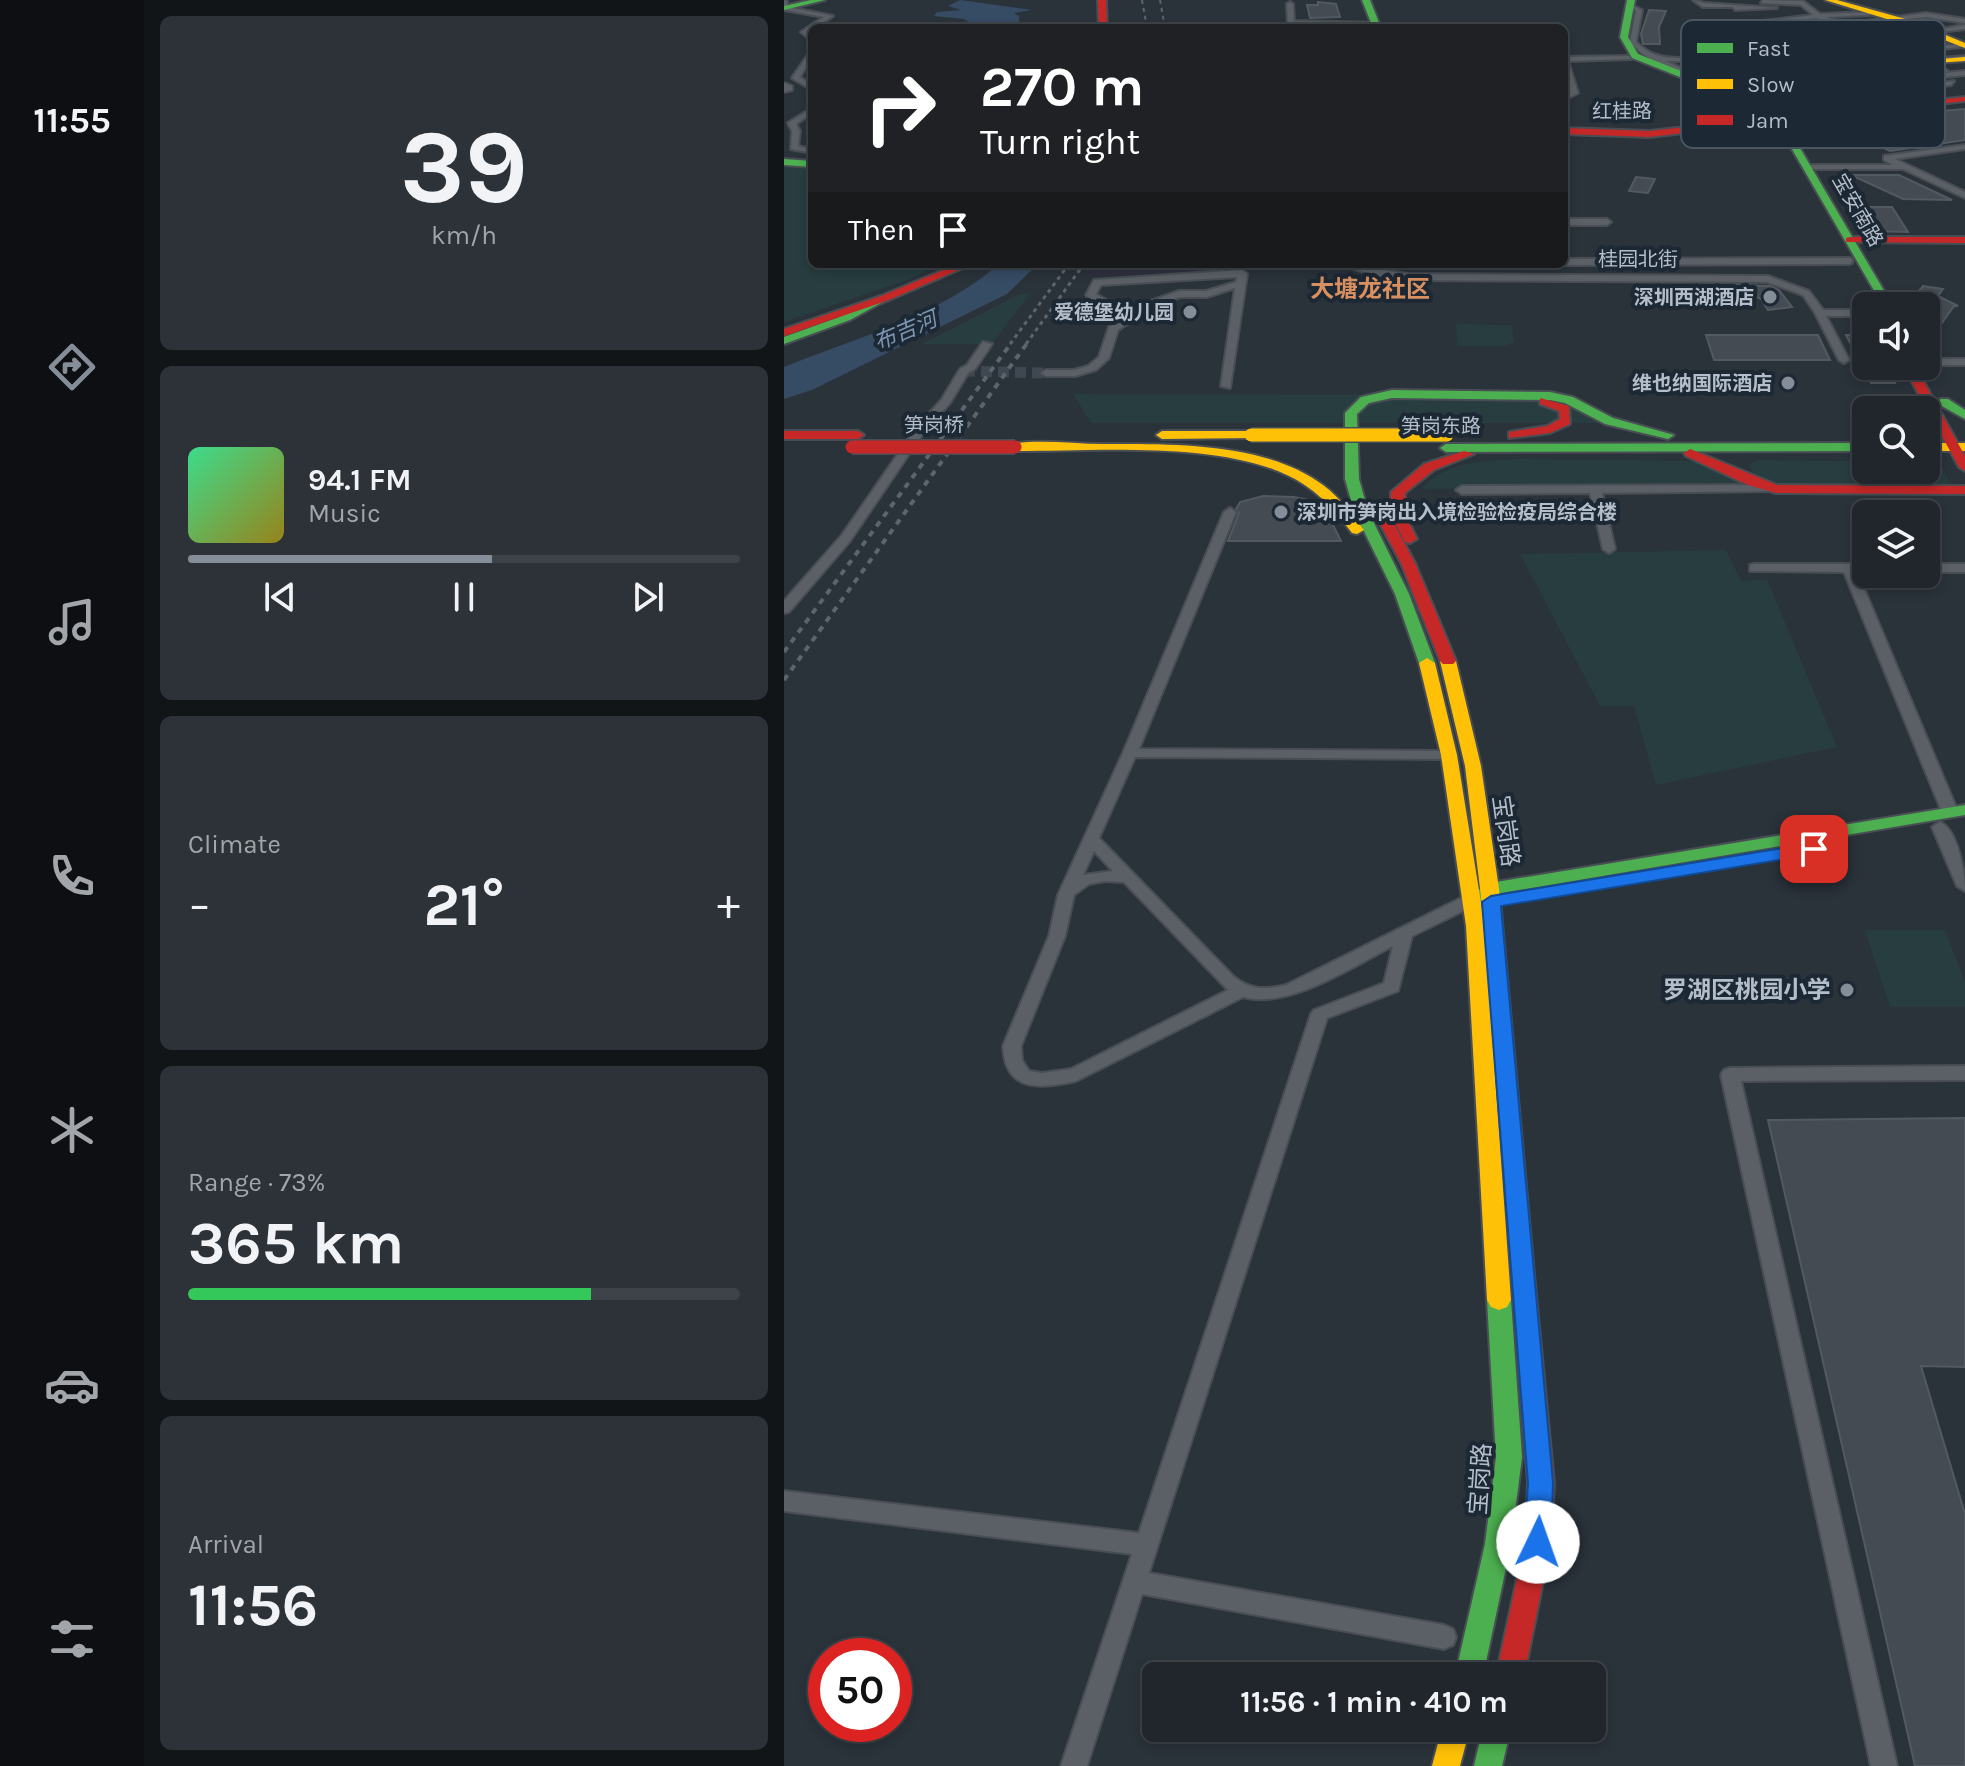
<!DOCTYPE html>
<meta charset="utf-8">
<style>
:root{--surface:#20262c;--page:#2d3238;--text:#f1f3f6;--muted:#a2a5a9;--line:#3d4348;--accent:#848d98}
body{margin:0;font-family:Karla,"Noto Sans SC",sans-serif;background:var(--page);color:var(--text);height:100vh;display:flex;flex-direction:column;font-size:30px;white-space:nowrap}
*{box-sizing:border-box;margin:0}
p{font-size:26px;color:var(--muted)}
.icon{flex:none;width:44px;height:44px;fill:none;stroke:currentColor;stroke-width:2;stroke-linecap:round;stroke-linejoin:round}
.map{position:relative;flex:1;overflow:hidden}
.side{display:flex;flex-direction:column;gap:16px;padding:16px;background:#121518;width:640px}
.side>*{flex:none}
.banner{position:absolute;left:24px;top:24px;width:760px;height:244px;border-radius:12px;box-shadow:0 4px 12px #0003,0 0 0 2px var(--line);background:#202124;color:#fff;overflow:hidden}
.buttons{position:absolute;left:1068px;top:292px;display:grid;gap:16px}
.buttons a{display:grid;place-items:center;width:88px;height:88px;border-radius:12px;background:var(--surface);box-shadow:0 4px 12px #0003,0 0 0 2px var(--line);font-size:40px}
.speed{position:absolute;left:24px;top:1638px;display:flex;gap:16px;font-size:40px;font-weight:700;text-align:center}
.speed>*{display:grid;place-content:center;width:104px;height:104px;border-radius:50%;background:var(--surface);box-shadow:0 4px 12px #0003,0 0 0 2px var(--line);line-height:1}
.speed .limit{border:12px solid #d22;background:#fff;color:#111}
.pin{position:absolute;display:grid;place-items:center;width:68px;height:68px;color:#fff;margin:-34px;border-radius:16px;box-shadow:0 4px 12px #0006}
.me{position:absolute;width:88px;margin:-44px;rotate:3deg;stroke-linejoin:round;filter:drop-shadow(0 0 6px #0008)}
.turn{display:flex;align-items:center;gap:28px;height:168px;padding:0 40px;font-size:36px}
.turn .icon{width:104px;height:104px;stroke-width:2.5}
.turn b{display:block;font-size:56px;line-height:68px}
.then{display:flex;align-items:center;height:76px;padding:0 40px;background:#0003;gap:16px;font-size:30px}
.big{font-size:60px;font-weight:700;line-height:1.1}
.side .card{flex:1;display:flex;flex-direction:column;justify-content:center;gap:12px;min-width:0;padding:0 28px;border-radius:12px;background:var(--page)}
.side .dial{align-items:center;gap:0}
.dial b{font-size:104px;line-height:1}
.song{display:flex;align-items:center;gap:24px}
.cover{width:96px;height:96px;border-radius:12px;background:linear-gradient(135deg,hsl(150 70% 55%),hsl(50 70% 35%))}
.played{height:8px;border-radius:4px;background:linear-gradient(90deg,var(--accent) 55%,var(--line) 55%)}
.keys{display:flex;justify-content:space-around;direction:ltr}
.heat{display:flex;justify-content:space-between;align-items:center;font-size:44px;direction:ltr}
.charge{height:12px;border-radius:6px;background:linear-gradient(90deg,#34c759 73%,var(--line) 0)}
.trip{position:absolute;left:358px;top:1662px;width:464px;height:80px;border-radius:12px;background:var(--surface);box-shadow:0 4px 12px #0003,0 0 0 2px var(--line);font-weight:700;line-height:80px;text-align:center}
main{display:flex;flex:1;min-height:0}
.tab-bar{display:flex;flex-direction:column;width:144px;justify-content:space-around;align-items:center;background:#0d0f12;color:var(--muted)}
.tab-bar .icon{width:56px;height:56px}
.tab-bar .current{color:var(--accent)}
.tab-bar b{font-size:36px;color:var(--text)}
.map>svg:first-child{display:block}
.medical{fill:#313040}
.green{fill:#273d40}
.water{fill:#364b64}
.building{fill:#444b52;stroke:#525961;stroke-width:2}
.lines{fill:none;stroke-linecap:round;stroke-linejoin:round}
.street-tunnel{stroke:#3f4750;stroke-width:11;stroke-dasharray:11 6;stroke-linecap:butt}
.street-casing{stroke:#484e54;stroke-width:4}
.fast-casing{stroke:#484e54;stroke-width:4}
.slow-casing{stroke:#484e54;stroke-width:4}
.jam-casing{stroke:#484e54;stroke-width:4}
.street{fill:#5b6067;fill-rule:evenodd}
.fast{fill:#4caf50;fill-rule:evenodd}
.slow{fill:#ffc107;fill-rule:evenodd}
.jam{fill:#c62828;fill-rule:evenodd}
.rail-far2{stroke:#5e646c;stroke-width:2;stroke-dasharray:4 4;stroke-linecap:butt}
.rail-far1{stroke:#5e646c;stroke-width:3;stroke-dasharray:4 4;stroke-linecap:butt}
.rail{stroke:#5e646c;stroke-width:4;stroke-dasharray:6 6;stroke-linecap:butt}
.slow-bridge-casing{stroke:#484e56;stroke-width:16;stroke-linecap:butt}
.jam-bridge-casing{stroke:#484e56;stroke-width:16;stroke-linecap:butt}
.slow-bridge{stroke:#ffc107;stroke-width:13}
.jam-bridge{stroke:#c62828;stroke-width:13}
.route{fill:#1a73e8;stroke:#114b97;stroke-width:2}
.poi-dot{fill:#848d98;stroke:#1d2835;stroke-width:3}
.labels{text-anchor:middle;stroke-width:8;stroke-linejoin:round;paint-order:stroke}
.far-street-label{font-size:20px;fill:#b4beca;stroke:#1d2835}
.far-poi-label{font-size:20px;font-weight:bold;fill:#b4beca;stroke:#1d2835;text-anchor:end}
.far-water-label{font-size:22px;font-style:italic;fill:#7b95b3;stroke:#1d2835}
.far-quarter-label{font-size:24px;font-weight:bold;fill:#d99060;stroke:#1d2835}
.street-label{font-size:24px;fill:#b4beca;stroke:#1d2835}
.poi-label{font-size:24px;font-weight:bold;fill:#b4beca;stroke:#1d2835;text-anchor:end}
.key{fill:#1d2835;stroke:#4a5562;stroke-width:2}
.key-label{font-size:22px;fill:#b4beca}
</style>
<main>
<nav class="tab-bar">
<b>11:55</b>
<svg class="icon current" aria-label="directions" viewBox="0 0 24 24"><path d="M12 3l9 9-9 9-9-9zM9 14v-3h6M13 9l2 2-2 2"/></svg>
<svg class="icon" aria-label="music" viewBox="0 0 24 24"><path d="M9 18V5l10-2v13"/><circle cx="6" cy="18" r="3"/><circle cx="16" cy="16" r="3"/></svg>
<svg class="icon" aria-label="phone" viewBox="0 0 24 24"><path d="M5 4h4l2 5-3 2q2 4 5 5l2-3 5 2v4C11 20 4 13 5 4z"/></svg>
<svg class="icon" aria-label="climate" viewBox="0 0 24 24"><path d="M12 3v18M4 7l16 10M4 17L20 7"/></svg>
<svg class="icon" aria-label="car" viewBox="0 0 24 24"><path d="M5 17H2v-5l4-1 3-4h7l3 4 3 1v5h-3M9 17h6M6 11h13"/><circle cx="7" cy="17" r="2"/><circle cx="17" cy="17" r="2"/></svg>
<svg class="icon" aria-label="filters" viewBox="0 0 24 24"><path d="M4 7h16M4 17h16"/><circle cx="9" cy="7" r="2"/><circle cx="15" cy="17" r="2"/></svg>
</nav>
<section class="side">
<div class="card dial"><b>39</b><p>km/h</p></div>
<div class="card">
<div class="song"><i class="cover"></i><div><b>94.1 FM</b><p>Music</p></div></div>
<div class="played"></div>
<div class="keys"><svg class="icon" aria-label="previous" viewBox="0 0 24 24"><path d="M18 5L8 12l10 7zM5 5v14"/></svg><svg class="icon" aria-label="pause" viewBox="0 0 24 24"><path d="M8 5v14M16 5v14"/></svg><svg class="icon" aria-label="next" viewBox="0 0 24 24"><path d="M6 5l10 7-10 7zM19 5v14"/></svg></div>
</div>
<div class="card"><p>Climate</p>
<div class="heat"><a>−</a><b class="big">21°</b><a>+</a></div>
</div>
<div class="card"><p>Range · 73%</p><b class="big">365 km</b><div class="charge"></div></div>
<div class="card"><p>Arrival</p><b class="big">11:56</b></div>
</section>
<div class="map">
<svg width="1181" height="1766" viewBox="0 0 1181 1766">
<rect width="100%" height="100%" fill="#2a323a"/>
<!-- medical -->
<polygon class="medical" points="313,264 455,264 454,270 305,276"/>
<!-- green -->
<g class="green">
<polygon points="0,167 28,169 28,264 156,264 126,279 0,322"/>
<polygon points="235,294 246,294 208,344 138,344"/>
<polygon points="672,324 728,325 730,342 721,346 673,346"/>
<polygon points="289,394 757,395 771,398 825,423 307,423"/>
<path d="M734,459L921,461L960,485L637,489C662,461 699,461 734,459Z"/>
<polygon points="974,460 1082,461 1082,470 1142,470 1142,461 1154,461 1166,482 1159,486 1001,485 970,475 965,465"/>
<polygon points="942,550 957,581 983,579 1053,747 872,785 850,706 816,706 736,554"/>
<polygon points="1081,930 1161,930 1181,981 1181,1007 1106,1007"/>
</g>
<!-- water -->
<g class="water">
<polygon points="176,0 248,10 230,13 235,16 235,28 193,28 180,19 150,16 153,12 177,10 164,6"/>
<path d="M215,264H254L223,294L28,390L0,399V367C73,337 154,317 215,264Z"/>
</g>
<!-- building -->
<g class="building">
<polygon points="534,2 552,4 556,17 526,18 523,5 534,5"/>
<polygon points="865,10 882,11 875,27 876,44 859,44 857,34"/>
<polygon points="1181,109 1181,140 1106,151 1064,131 1056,132 1035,121"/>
<polygon points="1067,175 1115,175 1168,200 1119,199"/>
<polygon points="852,177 871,179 864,193 845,191"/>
<polygon points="1071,207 1108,207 1124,232 1086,231"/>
<polygon points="949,285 986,286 995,290 1008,307 984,310 977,299"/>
<polygon points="1139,286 1159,289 1154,296 1174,306 1170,306 1158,323 1142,313 1142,306 1133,306 1129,298"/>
<polygon points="922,335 1034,335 1046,360 930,360"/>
<polygon points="1062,335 1082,335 1082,366 1102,366 1111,383 1087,383"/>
<polygon points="479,496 510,497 538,503 557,541 444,541 455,513 452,509 456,502"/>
<polygon points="1181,1118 1181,1367 1137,1366 1181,1514 1181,1766 1131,1766 984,1120"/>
</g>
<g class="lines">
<!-- street-tunnel -->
<polyline class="street-tunnel" points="180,371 262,373"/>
<!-- street casing -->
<g class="street-casing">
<g id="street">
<polygon points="0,0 3,1 4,7 49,16 24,32 28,36 28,41 17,32 40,17 0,10"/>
<polygon points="909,0 920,3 993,8 951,10 949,7 919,7"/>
<polygon points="979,0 1019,1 1036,14 1088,12 1086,15 1043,17 1120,49 1179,44 1177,47 1127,52 1144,59 1181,56 1181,60 1141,62 1033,18 961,26 963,23 1029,15 1017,5 977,3"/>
<polygon points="506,2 509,4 510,21 594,23 510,25 510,28 504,28 503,4"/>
<path d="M845,4L858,10L852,42C876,66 901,55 932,58L949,74L947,79L929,82L964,95L965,103H959L958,98C922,83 872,72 846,42L852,11ZM881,61H928L941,74L923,79Z"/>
<polygon points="1142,13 1181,19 1181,23 1142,17 1077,24 1074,22"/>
<polygon points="1181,25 1181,29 1148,33 1145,31"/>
<polygon points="1026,45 1065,64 1081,66 1062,67 1025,49 965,59 962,57"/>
<polygon points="28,49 28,57 16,77 28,85 28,90 8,78"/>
<polygon points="845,56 847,59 784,61 794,93 780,100 780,95 786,92 780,72 780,57"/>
<path d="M1160,69L1164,71L1161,73L1181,71V75L1151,78L1147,76L1155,73L1075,79L1085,83V87L1041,93L1020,84L1066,75ZM1065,79L1074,84L1042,89L1032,85Z"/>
<polygon points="1170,81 1167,85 1071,95 1067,93"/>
<polygon points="0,83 8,86 8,90 0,92"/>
<polygon points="28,108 28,113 12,124 16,131 14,146 28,149 28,153 7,149 8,131 4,123"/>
<polygon points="1181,145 1181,149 1111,159 1181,192 1181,198 1119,169 1024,169 1020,167 1024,165 1109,165 1100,160 1100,156"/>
<polygon points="780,219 823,219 827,222 823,225 780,225"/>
<polygon points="1065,258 1068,259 1068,263 1065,264 780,265 777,264 780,264 780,259"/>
<path d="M556,264C579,264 601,271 624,274L984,276L1025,291L1039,310H1082V316H1042L1065,360L1060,363L1055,360L1031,313L1019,295L983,282L624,280L592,276Z"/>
<path d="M458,270L463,274L446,388L437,386L451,288L423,297H396L370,306L334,330L325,358L312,370L291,376H262L257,373L262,370H290L304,366L315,357L325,327L364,302L395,291H422L452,282L453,277L317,285L312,294L327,303L348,306V310L345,311C329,310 314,307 302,295L310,280Z"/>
<polygon points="199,342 208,344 191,369 184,373 166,403 140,432 66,541 5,612 0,613 0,601 58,535 132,428 158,399 176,369 183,365"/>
<rect x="1142" y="359" width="39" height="6"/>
<polygon points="992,485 998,489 996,491 818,493 831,549 825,553 819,549 806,493 678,494 672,490 678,486"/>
<path d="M446,508L452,512L355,749L665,751L672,755L665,759L351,757L315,838L449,976C466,990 481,990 502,985L681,896L687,895L695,900L693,904L628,936L614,991L543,1018L365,1573L660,1625L669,1629L672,1637L669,1645L660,1649L358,1594L303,1766H277L348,1554L0,1511V1491L355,1533L527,1014L530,1010L600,983L609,946C569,966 504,1010 459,997L292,1081C257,1089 221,1093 219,1046L265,936L274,895L339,753L440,512ZM310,851L329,871L299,875ZM321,881L340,882L444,990L287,1069L258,1073L245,1071L238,1060L237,1046L281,936L290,895L305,884Z"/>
<polygon points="970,564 1082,564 1082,572 1073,572 1174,812 1171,815 1161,815 1158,812 1060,572 966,571 966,565"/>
<rect x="1142" y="564" width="39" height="8"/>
<path d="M1156,822C1174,830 1181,873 1181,891L1173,886L1148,827Z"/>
<polygon points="1181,1066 1181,1080 957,1081 1113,1766 1087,1766 937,1075 940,1070 946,1068"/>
</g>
</g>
<!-- fast casing -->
<g class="fast-casing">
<g id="fast">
<polygon points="27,0 41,0 0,10 0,6"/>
<polygon points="578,0 586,0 597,28 589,28"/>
<polygon points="843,0 851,0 844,37 854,54 950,92 1000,121 1109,306 1099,306 994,125 944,96 848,58 836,37"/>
<polygon points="0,159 28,161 28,167 0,165"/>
<polygon points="97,296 106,298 66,320 0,344 0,337 58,316"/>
<polygon points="608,390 766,392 789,397 829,418 890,435 884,439 821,424 781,403 766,400 608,398 585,403 573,414 575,479 584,511 625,594 651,663 643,668 635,663 611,594 570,511 561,479 561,413 577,397"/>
<polygon points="1156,399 1164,399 1181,410 1181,419 1156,405"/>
<polygon points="1146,407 1154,407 1155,418 1142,427"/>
<polygon points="1082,443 1082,451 662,452 656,448 662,444"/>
<polygon points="1181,805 1181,815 711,894 694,902 685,896 706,883"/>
<polygon points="715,1290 723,1293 727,1300 738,1457 727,1544 699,1676 671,1676 701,1544 712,1457 703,1300 707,1293"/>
<polygon points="699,1728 727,1728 718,1766 690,1766"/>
</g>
</g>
<!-- slow casing -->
<g class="slow-casing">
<g id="slow">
<polygon points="1041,0 1053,0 1125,20 1181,43 1181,48 1119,24"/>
<polygon points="1181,57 1181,61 1077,68 1073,66"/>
<polygon points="467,431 473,435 471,438 378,439 372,435 378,431"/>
<rect x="1142" y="443" width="39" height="8"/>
<path d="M227,444C256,439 289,444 319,444C386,444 482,442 539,485C555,497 568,513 580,530L573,534L568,533C550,509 532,489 505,476C434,441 310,451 231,451L225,447Z"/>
<polygon points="664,656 672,661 697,766 715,889 751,1285 748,1292 740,1294 732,1292 729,1285 703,964 727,1300 723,1307 715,1310 707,1307 703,1300 682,926 657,755 635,663 643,658 651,663 673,755 700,921 681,766 656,661"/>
<polygon points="658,1728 686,1728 676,1766 648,1766"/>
</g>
</g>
<!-- jam casing -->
<g class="jam-casing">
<g id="jam">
<polygon points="314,0 322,0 323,28 315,28"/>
<polygon points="1181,97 1181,101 865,137 780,134 780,128 865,131"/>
<polygon points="1066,237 1181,237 1181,243 1062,242 1062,238"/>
<polygon points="174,264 188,264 105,300 0,336 0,329 97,296"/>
<polygon points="1119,366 1131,366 1181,456 1181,471 1175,467"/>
<polygon points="756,398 785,406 786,424 766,433 725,438 725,432 763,426 776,419 775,411 756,404"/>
<polygon points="0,431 74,431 80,435 74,439 0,439"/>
<polygon points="906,449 993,485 1181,486 1181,494 992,493 964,485 902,456 900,453"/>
<polygon points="680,451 690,454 650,470 621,493 621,515 633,539 626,543 621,542 607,515 607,492 640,464"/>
<polygon points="594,503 601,507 631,563 672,661 669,664 659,664 656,661 617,563 587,507"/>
<polygon points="740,1276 748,1278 751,1285 770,1483 767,1542 740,1676 712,1676 741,1542 744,1483 729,1285 732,1278"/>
</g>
</g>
<!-- street -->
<use href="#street" class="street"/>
<!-- fast -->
<use href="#fast" class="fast"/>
<!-- slow -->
<use href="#slow" class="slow"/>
<!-- jam -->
<use href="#jam" class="jam"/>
<!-- rail-far2 -->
<g class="rail-far2">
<polyline points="358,0 363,28"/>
<polyline points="376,0 381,28"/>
</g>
<!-- rail-far1 -->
<g class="rail-far1">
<polyline points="226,344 285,264"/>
<polyline points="242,344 300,264"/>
</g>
<!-- rail -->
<g class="rail">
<polyline points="0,652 228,342"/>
<polyline points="0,680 244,342"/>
</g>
<!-- slow-bridge casing -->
<g class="slow-bridge-casing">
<polyline id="slow-bridge" points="467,435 663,435"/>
</g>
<!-- jam-bridge casing -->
<g class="jam-bridge-casing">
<polyline id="jam-bridge" points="68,447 231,447"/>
</g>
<!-- slow-bridge -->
<use href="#slow-bridge" class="slow-bridge"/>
<!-- jam-bridge -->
<use href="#jam-bridge" class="jam-bridge"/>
</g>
<!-- route -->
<polygon class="route" points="1030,843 1036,845 1039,849 1036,853 717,906 769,1483 767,1542 763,1551 754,1555 744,1551 740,1542 744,1483 698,902 707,896"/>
<!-- markers -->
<g class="poi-dot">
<circle cx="986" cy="297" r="8"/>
<circle cx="406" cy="312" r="8"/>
<circle cx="1004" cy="383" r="8"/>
<circle cx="497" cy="512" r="8"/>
<circle cx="1063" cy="990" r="8"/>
</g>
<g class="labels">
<!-- far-street labels -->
<g class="far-street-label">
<text x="838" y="118">红桂路</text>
<text transform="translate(1074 210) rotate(60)" y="7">宝安南路</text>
<text x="854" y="266">桂园北街</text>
<text x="150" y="432">笋岗桥</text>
<text x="657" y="433">笋岗东路</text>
</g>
<!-- far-poi labels -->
<g class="far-poi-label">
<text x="970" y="304">深圳西湖酒店</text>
<text x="390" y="319">爱德堡幼儿园</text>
<text x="988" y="390">维也纳国际酒店</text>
<text x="513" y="519" text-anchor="start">深圳市笋岗出入境检验检疫局综合楼</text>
</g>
<!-- far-water labels -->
<g class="far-water-label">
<text transform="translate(121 330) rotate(-23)" y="8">布吉河</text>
</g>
<!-- far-quarter labels -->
<g class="far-quarter-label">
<text x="586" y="297">大塘龙社区</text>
</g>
<!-- street labels -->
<g class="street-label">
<text transform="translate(722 831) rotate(82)" y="8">宝岗路</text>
<text transform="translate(696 1479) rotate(-86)" y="8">宝岗路</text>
</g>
<!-- poi labels -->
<g class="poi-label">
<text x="1047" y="998">罗湖区桃园小学</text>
</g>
</g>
<!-- legend -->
<rect x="897" y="20" width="264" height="128" rx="12" class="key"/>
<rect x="913" y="43" width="36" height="10" fill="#4caf50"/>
<rect x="913" y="79" width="36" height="10" fill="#ffc107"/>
<rect x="913" y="115" width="36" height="10" fill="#c62828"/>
<g class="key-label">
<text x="963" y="56">Fast</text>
<text x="963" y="92">Slow</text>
<text x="963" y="128">Jam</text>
</g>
</svg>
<div class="buttons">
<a><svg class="icon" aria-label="sound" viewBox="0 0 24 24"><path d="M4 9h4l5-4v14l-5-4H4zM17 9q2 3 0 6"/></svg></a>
<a><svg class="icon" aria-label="search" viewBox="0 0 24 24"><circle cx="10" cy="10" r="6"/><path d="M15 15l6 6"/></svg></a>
<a><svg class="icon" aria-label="layers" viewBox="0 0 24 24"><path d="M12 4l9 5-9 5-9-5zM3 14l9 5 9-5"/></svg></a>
</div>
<div class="speed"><div class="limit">50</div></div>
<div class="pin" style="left:1030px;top:849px;background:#d93025"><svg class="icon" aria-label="arrive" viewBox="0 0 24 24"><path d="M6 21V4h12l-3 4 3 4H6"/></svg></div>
<svg class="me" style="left:754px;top:1542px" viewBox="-20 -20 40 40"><circle r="19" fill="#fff"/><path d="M0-13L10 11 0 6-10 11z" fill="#1a73e8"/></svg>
<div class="trip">11:56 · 1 min · 410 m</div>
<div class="banner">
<div class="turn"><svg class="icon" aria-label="right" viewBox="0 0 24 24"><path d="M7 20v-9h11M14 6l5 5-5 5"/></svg><div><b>270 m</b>Turn right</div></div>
<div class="then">Then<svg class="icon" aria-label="arrive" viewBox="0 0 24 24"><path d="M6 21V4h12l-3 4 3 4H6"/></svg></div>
</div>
</div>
</main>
